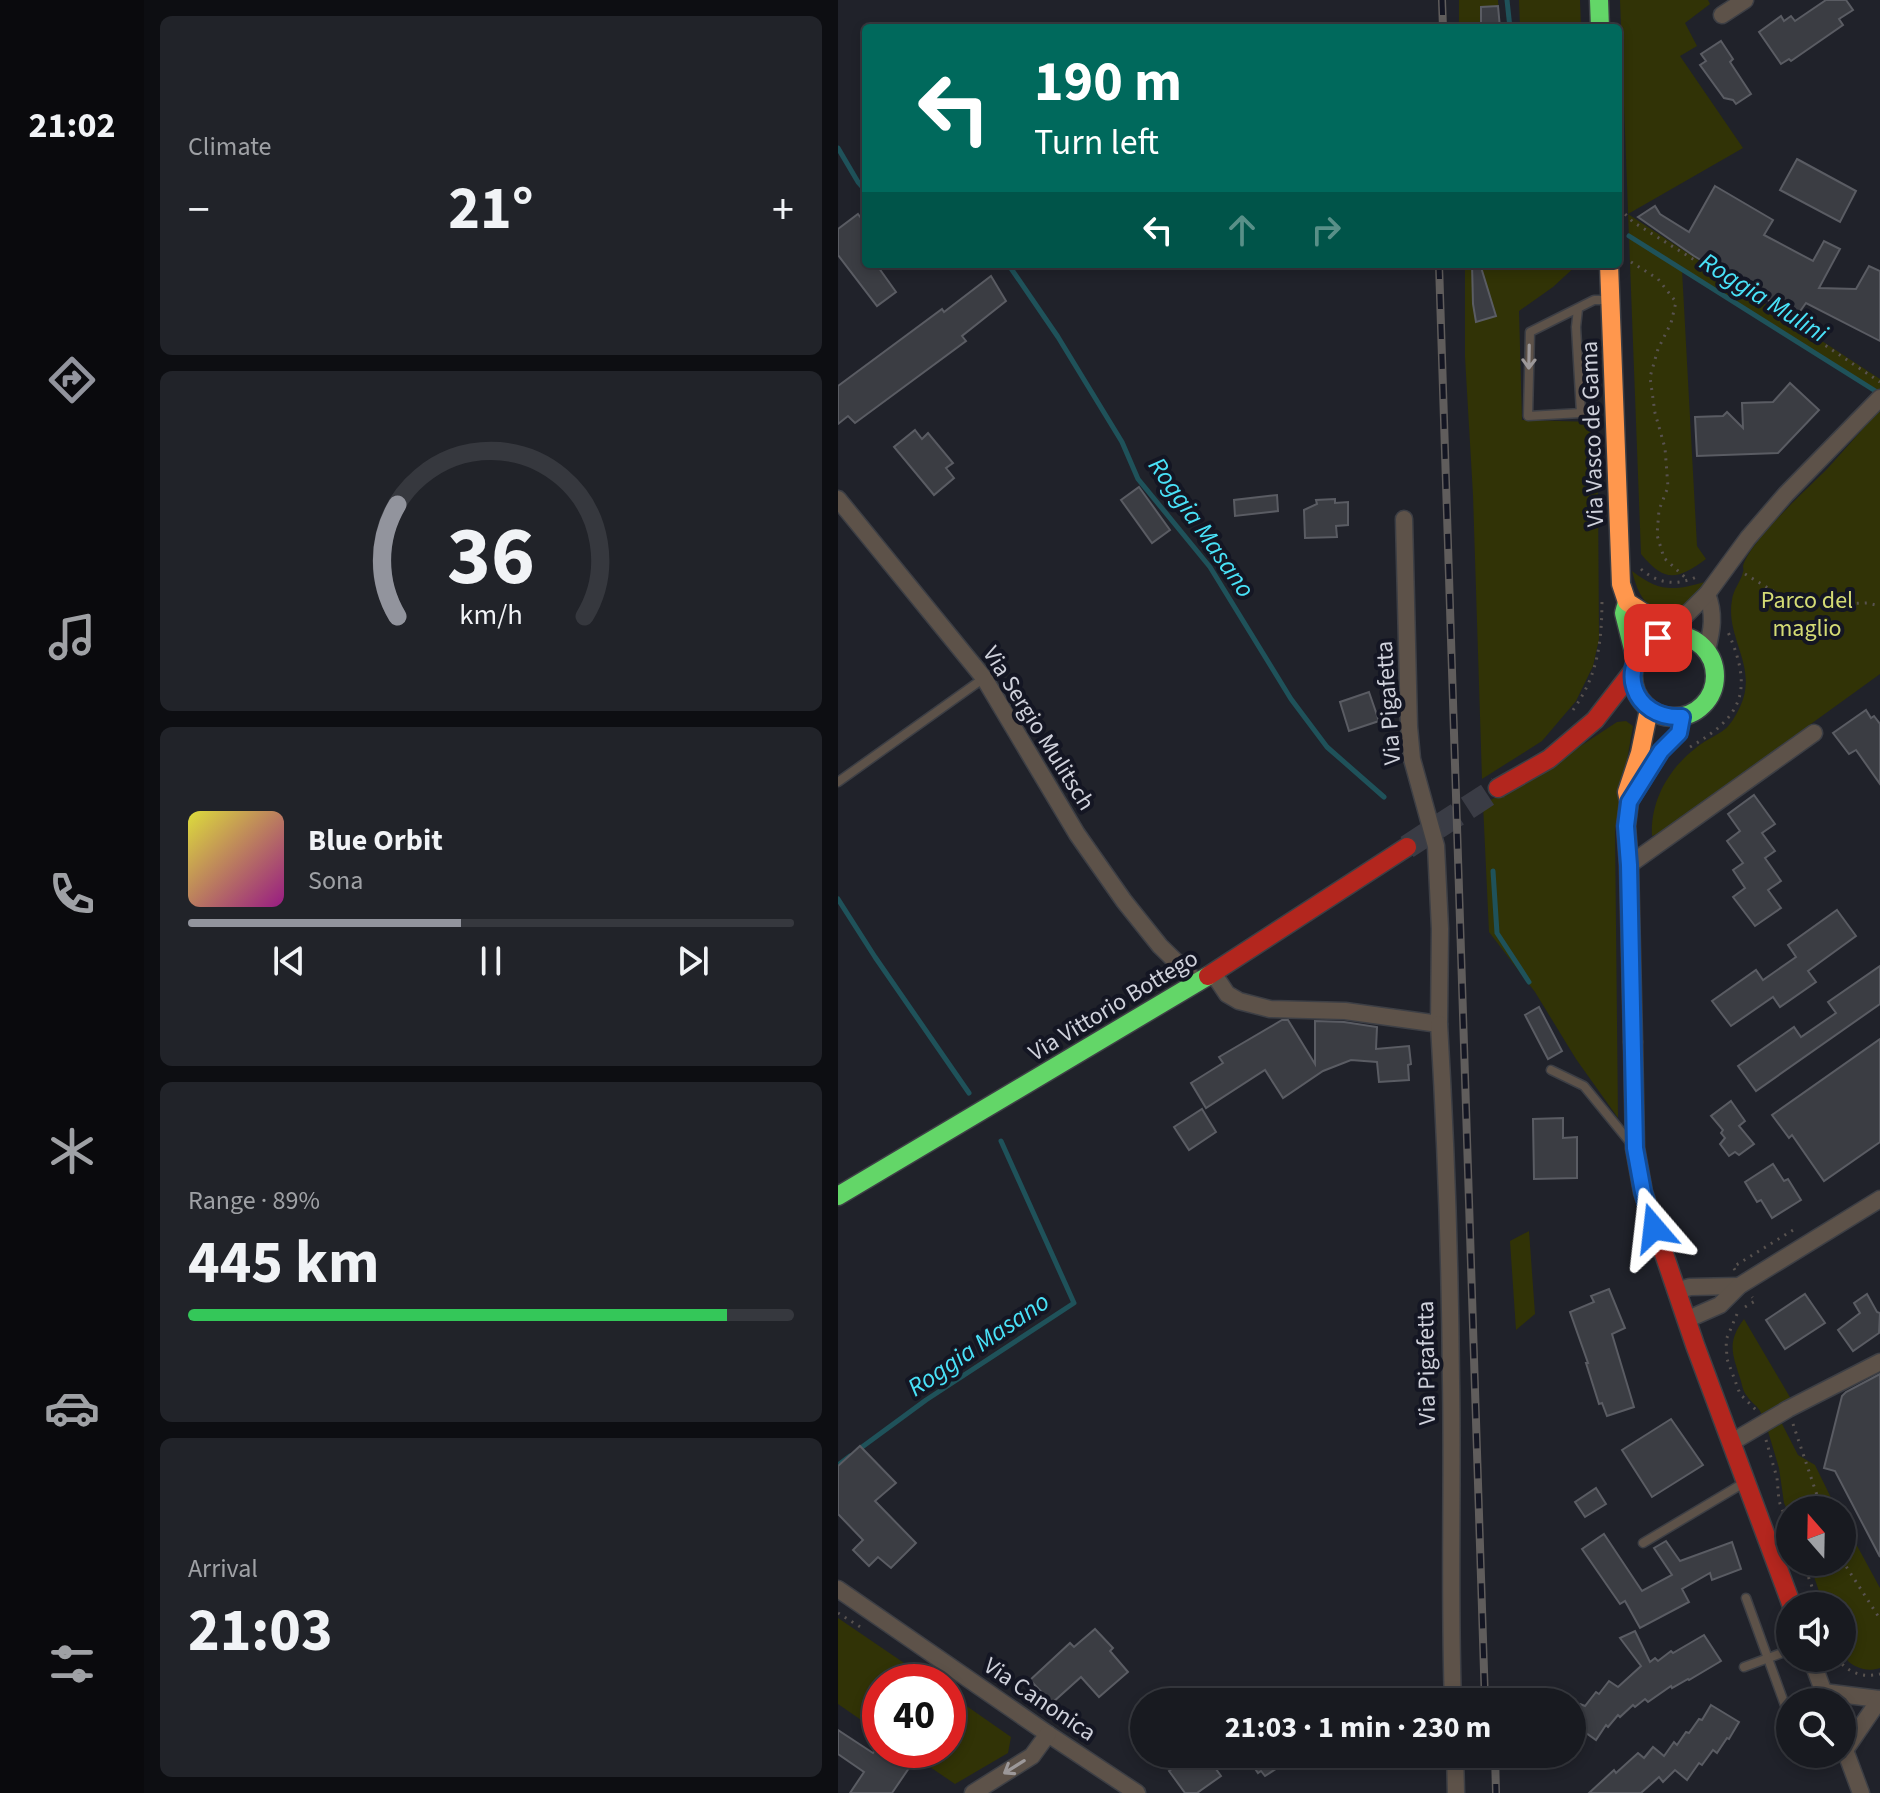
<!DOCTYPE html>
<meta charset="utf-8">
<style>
:root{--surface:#181a20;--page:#212329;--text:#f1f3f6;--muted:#9fa1a5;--line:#36383e;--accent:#92949d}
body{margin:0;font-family:"Source Sans 3",sans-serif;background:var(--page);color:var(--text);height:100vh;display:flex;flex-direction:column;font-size:30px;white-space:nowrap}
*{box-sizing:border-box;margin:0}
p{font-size:26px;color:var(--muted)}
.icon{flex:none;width:44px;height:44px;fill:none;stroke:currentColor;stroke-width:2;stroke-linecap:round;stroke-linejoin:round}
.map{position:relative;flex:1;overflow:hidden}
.panel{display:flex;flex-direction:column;gap:16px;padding:16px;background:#0d0e12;width:694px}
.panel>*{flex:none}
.guide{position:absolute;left:24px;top:24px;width:760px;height:244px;border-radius:8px;box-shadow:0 4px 12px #0003,0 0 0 2px var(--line);background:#00695c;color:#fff;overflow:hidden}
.needle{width:52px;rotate:340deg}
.buttons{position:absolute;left:938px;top:1496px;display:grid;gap:16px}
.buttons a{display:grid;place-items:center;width:80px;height:80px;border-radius:50%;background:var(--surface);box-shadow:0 4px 12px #0003,0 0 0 2px var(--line);font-size:40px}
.speed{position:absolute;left:24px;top:1664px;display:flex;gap:16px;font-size:40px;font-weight:700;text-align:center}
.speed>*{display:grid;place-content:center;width:104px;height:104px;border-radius:50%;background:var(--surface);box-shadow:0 4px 12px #0003,0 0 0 2px var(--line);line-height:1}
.speed .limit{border:12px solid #d22;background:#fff;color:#111}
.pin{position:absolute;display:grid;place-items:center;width:68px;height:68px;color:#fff;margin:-34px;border-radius:16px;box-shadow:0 4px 12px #0006}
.me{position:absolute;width:88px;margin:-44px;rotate:343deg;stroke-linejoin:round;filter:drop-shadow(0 0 6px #0008)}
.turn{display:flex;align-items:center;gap:28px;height:168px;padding:0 40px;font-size:36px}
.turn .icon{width:104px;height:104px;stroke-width:2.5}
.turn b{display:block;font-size:56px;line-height:68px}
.lanes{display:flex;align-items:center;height:76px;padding:0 40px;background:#0003;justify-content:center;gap:40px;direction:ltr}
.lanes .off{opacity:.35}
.big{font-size:60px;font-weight:700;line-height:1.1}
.panel .widget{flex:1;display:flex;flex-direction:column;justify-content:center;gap:12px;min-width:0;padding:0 28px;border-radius:12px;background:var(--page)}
.panel .dial{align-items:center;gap:0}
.dial svg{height:208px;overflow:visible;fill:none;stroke:var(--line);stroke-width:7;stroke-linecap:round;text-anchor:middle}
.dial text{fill:var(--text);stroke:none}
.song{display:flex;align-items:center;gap:24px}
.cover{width:96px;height:96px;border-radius:12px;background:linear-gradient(135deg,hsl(60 70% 55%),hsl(310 70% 35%))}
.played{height:8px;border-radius:4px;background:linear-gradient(90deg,var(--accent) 45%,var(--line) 45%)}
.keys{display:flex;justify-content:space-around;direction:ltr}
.heat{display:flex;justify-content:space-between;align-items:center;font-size:44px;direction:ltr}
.charge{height:12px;border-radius:6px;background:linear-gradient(90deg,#34c759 89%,var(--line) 0)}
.trip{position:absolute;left:292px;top:1688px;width:456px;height:80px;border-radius:40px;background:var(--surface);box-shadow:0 4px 12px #0003,0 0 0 2px var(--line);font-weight:700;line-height:80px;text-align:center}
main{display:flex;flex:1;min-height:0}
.menu{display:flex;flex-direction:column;width:144px;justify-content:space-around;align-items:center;background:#0a0a0d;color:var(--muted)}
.menu .icon{width:56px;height:56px}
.menu .selected{color:var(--accent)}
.menu b{font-size:36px;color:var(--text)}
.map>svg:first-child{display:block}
.green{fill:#313306}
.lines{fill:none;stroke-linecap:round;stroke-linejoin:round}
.stream{stroke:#1f525a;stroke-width:5}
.building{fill:#3b3d43;stroke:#5a5c63;stroke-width:2}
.secondary-tunnel{stroke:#3a3c45;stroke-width:24;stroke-dasharray:24 12;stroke-linecap:butt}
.lane-casing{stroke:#3d3f45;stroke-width:11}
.street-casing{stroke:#3d3f45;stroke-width:19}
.fast-casing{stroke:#3d3f45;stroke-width:21}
.slow-casing{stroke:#3d3f45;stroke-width:21}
.jam-casing{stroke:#3d3f45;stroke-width:21}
.path{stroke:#58524f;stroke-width:3;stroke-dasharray:2 6;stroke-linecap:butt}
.lane{stroke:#5d5249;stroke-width:8}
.street{stroke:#5d5249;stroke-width:16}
.fast{stroke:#63d668;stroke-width:18}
.slow{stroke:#ff974d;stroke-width:18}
.jam{stroke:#b3261e;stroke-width:18}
.rail-casing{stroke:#605d5c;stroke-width:8}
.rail{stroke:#141623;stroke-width:5;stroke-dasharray:15;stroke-linecap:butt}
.oneway{stroke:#9c9899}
.route-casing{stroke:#114b97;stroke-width:20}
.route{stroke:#1a73e8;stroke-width:14}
.labels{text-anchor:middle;stroke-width:8;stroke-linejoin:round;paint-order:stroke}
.street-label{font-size:24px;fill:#cfd1db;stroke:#141623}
.park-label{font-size:24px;fill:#d4db74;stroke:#141623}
.water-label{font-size:26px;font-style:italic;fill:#49e2f8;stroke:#141623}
</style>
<main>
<nav class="menu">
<b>21:02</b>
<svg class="icon selected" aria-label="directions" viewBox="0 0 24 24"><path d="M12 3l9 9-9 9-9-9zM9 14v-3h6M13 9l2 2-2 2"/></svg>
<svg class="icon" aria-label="music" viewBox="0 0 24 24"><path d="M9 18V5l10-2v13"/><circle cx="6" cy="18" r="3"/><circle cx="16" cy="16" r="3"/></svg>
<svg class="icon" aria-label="phone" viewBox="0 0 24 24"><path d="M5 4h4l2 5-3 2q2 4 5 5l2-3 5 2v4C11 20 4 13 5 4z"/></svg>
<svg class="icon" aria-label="climate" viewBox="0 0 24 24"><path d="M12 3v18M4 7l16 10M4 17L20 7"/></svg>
<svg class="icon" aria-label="car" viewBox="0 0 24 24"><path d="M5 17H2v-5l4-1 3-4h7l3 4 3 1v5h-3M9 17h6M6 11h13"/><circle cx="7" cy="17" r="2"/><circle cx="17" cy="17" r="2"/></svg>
<svg class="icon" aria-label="filters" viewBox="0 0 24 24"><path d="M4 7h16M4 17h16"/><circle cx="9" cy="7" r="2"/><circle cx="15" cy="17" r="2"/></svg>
</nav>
<section class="panel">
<div class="widget"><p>Climate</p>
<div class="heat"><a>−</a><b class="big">21°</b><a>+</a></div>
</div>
<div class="widget dial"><svg viewBox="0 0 100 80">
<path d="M14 69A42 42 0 1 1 86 69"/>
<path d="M14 69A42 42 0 0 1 14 26" stroke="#92949d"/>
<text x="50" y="56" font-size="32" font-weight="700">36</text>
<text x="50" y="72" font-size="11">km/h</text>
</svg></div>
<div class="widget">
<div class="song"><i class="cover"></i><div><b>Blue Orbit</b><p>Sona</p></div></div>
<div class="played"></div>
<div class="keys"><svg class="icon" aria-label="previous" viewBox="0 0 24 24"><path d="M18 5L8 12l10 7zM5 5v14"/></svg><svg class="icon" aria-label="pause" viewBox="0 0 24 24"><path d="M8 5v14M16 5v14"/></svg><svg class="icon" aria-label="next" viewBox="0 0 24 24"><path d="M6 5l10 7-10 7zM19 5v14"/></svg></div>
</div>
<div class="widget"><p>Range · 89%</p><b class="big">445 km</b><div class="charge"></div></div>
<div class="widget"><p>Arrival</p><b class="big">21:03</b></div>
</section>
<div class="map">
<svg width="1042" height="1793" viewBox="0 0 1042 1793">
<rect width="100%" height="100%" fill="#20222a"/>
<!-- green -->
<g class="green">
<polygon points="621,0 660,0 662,28 621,28"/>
<polygon points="681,0 742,0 743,28 682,28"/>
<path d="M782,0H870L872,4L847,23L859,46L842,56L905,148L790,214L1042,379V388L1039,392L844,270L859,546L868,559C839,580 827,583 803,554Z"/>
<polygon points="627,264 740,264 715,287 681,311 684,420 757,422 760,486 761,639 755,666 738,701 704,741 644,779 635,495 627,357"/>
<path d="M1042,409V674L822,833L814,836C812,801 831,768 859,747C882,730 888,736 902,707C921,667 887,638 894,600C895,590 903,581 905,572C906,570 905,568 905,566C912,541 969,489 989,469C1007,449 1025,429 1042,409Z"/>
<path d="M794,571C821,592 835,591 867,582C859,598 852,607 836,615C808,609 801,598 794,571Z"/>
<polygon points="788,721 795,726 777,828 780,1118 738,1059 697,992 651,932 645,804 694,778 779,722"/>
<polygon points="691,1231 697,1314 678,1330 672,1241"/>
<path d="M906,1319L953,1399L924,1415C919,1404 914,1404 909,1396C905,1392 904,1384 902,1378C894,1353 889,1342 906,1319Z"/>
<polygon points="942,1420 960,1455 977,1465 999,1510 952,1510 952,1516 946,1503 941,1468 929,1428"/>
<path d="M1004,1518L1042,1588V1668C1033,1671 1025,1670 1017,1666C997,1657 1004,1625 1004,1606H986L971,1562H1004Z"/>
<polygon points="0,1618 94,1682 42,1682 42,1733 0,1704"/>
<polygon points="110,1693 173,1737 170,1753 117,1784 67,1750 110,1750"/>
</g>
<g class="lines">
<!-- stream -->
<g class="stream">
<polyline points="669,0 672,28"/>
<polyline points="0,148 20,182 28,191"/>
<polyline points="791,236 1039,392"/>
<polyline points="170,264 220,337 284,442 300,479 372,567 453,699 489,747 546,797"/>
<polyline points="655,871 659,933 691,982"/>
<polyline points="0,899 37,957 131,1093"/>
<polyline points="20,1450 88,1400 236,1303 163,1141"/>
<polyline points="0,1465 12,1456"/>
</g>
</g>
<!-- building -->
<g class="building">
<polygon points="988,0 1008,0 1015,10 1001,19 1005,25 953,61 951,59 943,64 921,32 943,16 946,21 953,16 957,21"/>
<polygon points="660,6 662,28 643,28 643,7"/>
<polygon points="883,41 895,59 892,62 913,94 898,104 895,100 886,98 862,65 868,61 863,54"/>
<polygon points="959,159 1018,191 1002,222 942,190"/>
<polygon points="877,186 935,220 926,235 975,261 986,241 1002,249 981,288 1018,289 1031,266 1042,271 1042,341 968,303 958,317 856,256 800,217 817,206 822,214 851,232"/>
<polygon points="20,214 28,225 28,264 38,264 58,292 39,306 0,255 0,229"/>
<polygon points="634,264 642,264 658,316 638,322 635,304"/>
<polygon points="153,276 168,301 124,336 128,341 17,423 10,416 0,424 0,386 104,309 106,312"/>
<polygon points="952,383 981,410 940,453 859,456 857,417 885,416 889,412 905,428 904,403 935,402"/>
<polygon points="77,430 84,439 90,433 115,463 108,468 116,478 96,495 56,447"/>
<polygon points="301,487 332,530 314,543 283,500"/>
<polygon points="439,495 440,511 397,516 396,500"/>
<polygon points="497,499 497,503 510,502 510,525 498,526 499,537 467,538 466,510 479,504 478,500"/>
<polygon points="531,692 541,721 511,731 502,702"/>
<polygon points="1028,710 1033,718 1036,716 1042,724 1042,784 1018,750 1011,754 995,733"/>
<polygon points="916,795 937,824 924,833 937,851 927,858 943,881 930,890 943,908 917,926 895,897 907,888 895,870 905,863 889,841 902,831 890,814"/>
<polygon points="999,910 1018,936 970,971 978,982 942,1007 935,997 893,1026 874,1001 918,970 925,980 958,957 950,945"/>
<polygon points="1042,966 1042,1004 918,1091 900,1066 956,1027 963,1037 998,1013 990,1002"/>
<polygon points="701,1007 724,1051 710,1059 687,1015"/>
<polygon points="444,1020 450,1020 477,1064 477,1021 506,1022 539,1027 538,1049 571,1046 573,1064 570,1065 571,1080 541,1082 539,1062 513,1060 485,1071 445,1098 427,1070 368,1108 353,1083 385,1063 381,1057"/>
<polygon points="1042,1039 1042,1142 986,1181 954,1135 951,1138 934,1115"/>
<polygon points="893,1101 907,1121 901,1126 916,1144 901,1155 897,1152 891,1156 882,1144 887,1138 883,1133 885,1130 873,1116"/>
<polygon points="364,1109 378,1132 351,1150 336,1127"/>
<polygon points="725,1118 725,1138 739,1137 739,1178 696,1179 695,1119"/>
<polygon points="935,1164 946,1181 950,1179 963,1200 934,1218 923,1200 919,1202 907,1182"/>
<polygon points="771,1289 787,1328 774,1334 796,1407 769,1416 764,1403 761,1404 748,1363 750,1363 732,1312 756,1302 753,1296"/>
<polygon points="967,1294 987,1323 947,1349 928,1320"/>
<polygon points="1029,1294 1039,1312 1042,1313 1041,1333 1015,1351 1000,1330 1022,1313 1016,1303"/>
<polygon points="1042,1374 1042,1557 997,1471 986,1468 1004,1396 1008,1392"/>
<polygon points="833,1419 865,1465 814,1497 784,1450"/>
<polygon points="22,1446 58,1483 37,1501 78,1543 53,1568 40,1557 31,1566 15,1550 25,1540 0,1514 0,1466"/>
<polygon points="758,1488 768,1504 747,1517 737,1502"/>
<polygon points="766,1534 804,1591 834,1575 816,1548 828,1541 842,1561 894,1542 903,1569 874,1580 872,1573 844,1589 851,1602 802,1628 787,1601 782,1604 744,1549"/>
<polygon points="257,1629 275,1648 272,1651 290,1672 261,1697 243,1677 214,1703 192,1680 232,1643 236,1647"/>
<polygon points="797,1631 812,1662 817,1658 820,1661 833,1651 835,1653 866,1635 883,1661 851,1680 850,1679 834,1688 833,1686 810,1702 807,1699 797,1707 795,1705 782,1717 780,1715 770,1727 768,1725 758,1740 734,1723 734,1715 742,1704 747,1706 758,1692 761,1694 771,1681 780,1687 803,1666 782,1638"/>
<polygon points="873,1705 901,1722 891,1739 889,1738 879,1753 875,1750 864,1765 861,1763 849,1780 837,1770 825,1782 821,1777 803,1793 751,1793 776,1770 778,1773 800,1753 806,1758 815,1747 826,1756 836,1742 839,1745 848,1732 851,1733 861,1719 864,1720"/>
<polygon points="0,1730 35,1753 40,1747 71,1768 54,1793 12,1793 26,1772 0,1754"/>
<polygon points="355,1754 401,1754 378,1769 383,1776 359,1793 347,1793 331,1771"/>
<polygon points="407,1754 436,1754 444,1765 427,1776 423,1771 420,1773"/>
</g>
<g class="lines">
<!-- secondary-tunnel -->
<polyline class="secondary-tunnel" points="569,847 660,788"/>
<!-- lane casing -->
<g class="lane-casing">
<g id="lane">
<polyline points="740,309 738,327 743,413 690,416 692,332 756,300 772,300"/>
<polyline points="0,782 146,678"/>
<polyline points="713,1070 746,1086 791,1141"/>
<polyline points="805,1543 904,1484"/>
<polyline points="908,1598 952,1719"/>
<polyline points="906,1667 952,1650"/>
</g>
</g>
<!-- street casing -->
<g class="street-casing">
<g id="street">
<polyline points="884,15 907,0"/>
<polyline points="0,499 146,678 239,834 286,901 322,946 360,983"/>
<path d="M869,594C877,614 874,630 869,650"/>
<polyline points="837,635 846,617 869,594 910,538 948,494 1042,398"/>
<polyline points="794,798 823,751 841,733 844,717"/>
<polyline points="791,865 976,733"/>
<polyline points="375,973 389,994 401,1001 432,1009 507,1011 601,1024 602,929 598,846 574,759 571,727 566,519"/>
<path d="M601,1024C608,1143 612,1262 613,1381C615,1488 611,1595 615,1702"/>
<polyline points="838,1291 852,1287 901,1286"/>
<polyline points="848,1320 882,1305 901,1286 1042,1199"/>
<polyline points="894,1442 950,1409 1042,1362"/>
<polyline points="0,1589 210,1734 299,1793"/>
<polyline points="973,1658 989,1701"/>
<polyline points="985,1692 1041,1699"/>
<polyline points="1004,1742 1023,1793"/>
<polyline points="1007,1750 1042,1699"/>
<polyline points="617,1754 618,1793"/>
<polyline points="135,1793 194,1756 210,1734"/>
</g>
</g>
<!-- fast casing -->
<g class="fast-casing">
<g id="fast">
<polyline points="761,0 762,28"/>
<polyline points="789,602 786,613 798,661"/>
<circle cx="836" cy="676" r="41"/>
<polyline points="0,1196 370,976"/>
</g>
</g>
<!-- slow casing -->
<g class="slow-casing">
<g id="slow">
<polyline points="771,264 783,584 789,602 811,616 831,635"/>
<polyline points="795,1042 791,865 788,826 791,802 789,792 802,753 811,709"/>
</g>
</g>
<!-- jam casing -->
<g class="jam-casing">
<g id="jam">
<polyline points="660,788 711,759 757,720 795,671"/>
<polyline points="370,976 569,847"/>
<polyline points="795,1042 797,1148 805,1192 857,1345 954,1606"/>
</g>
</g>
<!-- path -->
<g class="path">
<polyline points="780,212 785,212 795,222 900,287 1042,382"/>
<polyline points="793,262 820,279 838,302 833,323 820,349 812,377 817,413 827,448 830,487 821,510 819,535 826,558 850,580"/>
<path d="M803,569C820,584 838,586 858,577"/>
<polyline points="907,574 955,603 973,605 1029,603 1042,606"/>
<path d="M735,710C761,674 764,639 764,596"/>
<path d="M852,747C906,716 915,689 890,632"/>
<polyline points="897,1270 895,1267 960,1227"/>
<polyline points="907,1307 917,1301 914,1297"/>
<polyline points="899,1314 888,1340 889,1359 902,1394 918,1410"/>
<polyline points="955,1424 984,1510"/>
<polyline points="928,1440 939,1478 941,1501 952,1529"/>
<polyline points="1004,1560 1042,1619"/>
<polyline points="965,1562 981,1606"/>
<polyline points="0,1613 27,1630"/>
<path d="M999,1658C1010,1673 1024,1678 1042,1674"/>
</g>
<!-- lane -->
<use href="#lane" class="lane"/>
<!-- street -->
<use href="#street" class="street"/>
<!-- fast -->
<use href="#fast" class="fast"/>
<!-- slow -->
<use href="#slow" class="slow"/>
<!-- jam -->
<use href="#jam" class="jam"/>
<!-- rail casing -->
<g class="rail-casing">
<g id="rail">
<polyline points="604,0 605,28"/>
<polyline points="601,264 647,1702"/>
<polyline points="657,1754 658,1793"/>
</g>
</g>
<!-- rail -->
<use href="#rail" class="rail"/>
</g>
<!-- one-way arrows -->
<defs><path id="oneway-shaft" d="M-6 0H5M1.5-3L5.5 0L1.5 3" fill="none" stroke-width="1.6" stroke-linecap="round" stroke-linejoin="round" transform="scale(2)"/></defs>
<g class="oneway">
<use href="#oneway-shaft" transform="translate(691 357) rotate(91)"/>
<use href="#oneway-shaft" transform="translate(176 1767) rotate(148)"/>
</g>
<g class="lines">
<!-- route casing -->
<g class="route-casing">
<path id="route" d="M816,1228L805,1192L797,1148L791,865L788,826L791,802L823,751L841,733L844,717C794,720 775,663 820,638"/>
</g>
<!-- route -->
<use href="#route" class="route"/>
</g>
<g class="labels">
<!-- street labels -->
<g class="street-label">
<text transform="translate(754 434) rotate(-92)" y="8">Via Vasco de Gama</text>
<text transform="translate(550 703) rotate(-94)" y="8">Via Pigafetta</text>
<text transform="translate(201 728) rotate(58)" y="8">Via Sergio Mulitsch</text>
<text transform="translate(275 1005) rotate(-31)" y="8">Via Vittorio Bottego</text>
<text transform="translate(588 1363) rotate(-91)" y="8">Via Pigafetta</text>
<text transform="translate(202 1699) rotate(34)" y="8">Via Canonica</text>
</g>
<!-- park labels -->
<g class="park-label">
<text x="969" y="608">Parco del<tspan x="969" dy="28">maglio</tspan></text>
</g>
<!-- water labels -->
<g class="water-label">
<text transform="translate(926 297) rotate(32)" y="9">Roggia Mulini</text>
<text transform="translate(364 527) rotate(55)" y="9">Roggia Masano</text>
<text transform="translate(140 1344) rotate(-34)" y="9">Roggia Masano</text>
</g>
</g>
</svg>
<div class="buttons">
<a><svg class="needle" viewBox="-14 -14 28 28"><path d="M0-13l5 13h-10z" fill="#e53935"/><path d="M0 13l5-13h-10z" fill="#9fa1a5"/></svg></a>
<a><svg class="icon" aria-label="sound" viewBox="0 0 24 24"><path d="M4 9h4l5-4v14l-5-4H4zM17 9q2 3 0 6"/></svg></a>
<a><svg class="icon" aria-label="search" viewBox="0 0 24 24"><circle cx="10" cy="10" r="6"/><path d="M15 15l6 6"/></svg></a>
</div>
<div class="speed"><div class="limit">40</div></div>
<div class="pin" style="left:820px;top:638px;background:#d93025"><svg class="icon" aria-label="arrive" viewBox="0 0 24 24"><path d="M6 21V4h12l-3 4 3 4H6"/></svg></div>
<svg class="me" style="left:816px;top:1228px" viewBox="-20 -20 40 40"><path d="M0-17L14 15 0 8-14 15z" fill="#1a73e8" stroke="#fff" stroke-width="4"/></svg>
<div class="trip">21:03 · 1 min · 230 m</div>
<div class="guide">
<div class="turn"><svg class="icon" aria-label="left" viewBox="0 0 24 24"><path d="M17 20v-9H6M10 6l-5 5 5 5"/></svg><div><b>190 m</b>Turn left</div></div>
<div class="lanes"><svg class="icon" aria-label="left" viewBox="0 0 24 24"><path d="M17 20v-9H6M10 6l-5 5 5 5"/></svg><svg class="icon off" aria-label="ahead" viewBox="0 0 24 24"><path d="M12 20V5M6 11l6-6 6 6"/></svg><svg class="icon off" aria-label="right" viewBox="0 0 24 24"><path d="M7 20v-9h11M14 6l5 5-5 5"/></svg></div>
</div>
</div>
</main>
